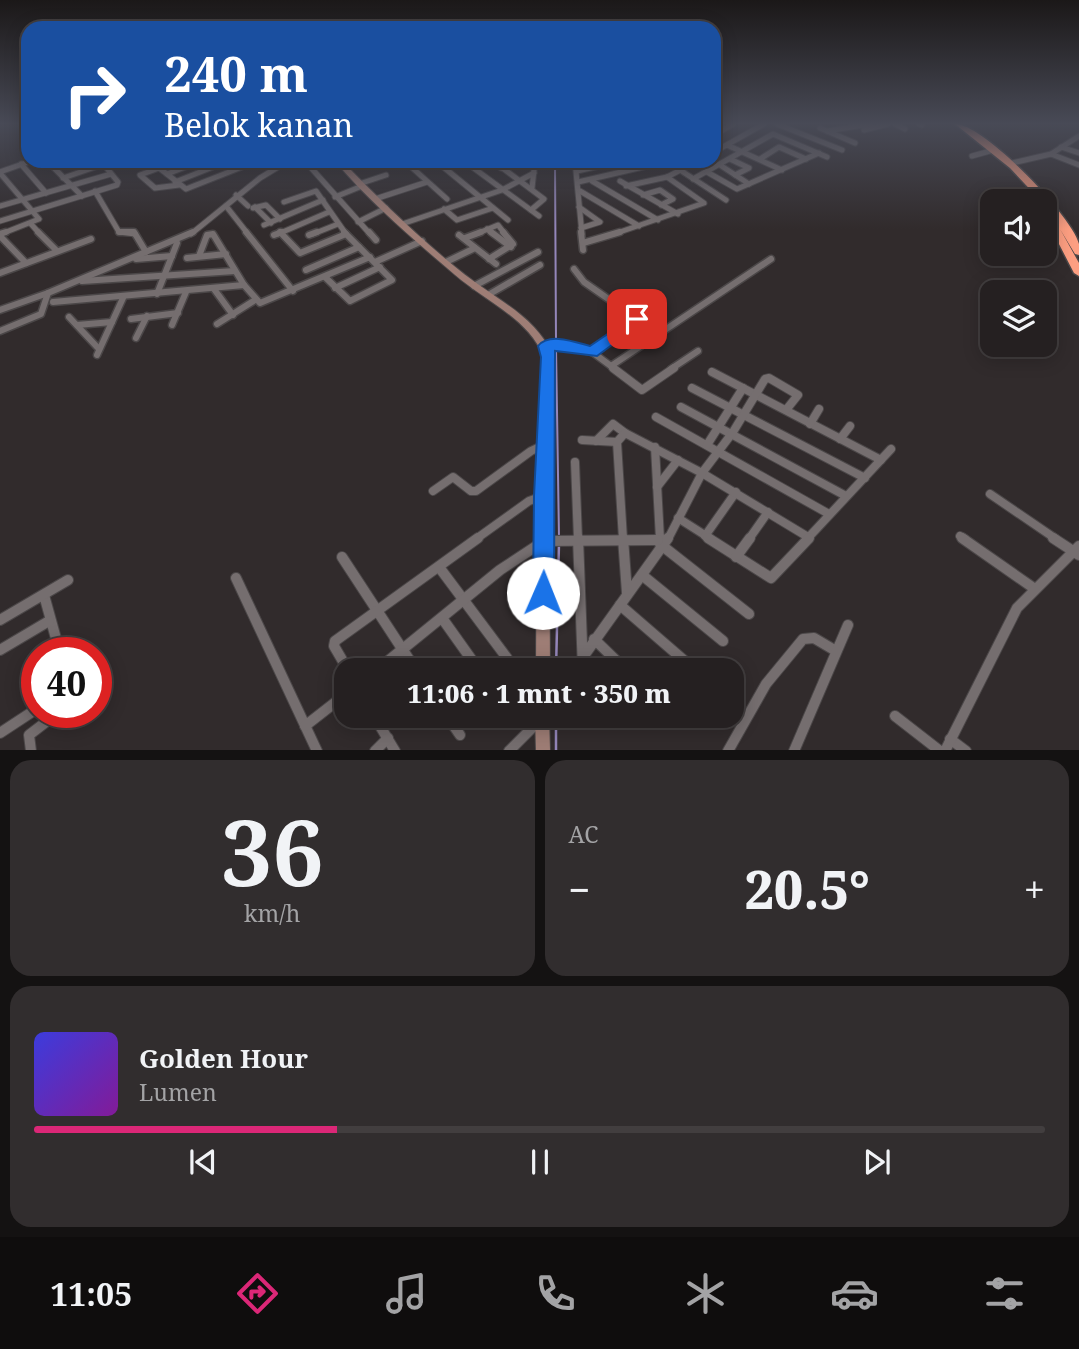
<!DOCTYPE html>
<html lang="id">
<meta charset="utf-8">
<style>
:root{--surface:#252021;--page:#312d2e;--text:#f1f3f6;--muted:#a3a3a5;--line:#423e3f;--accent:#db2777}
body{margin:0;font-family:"Noto Serif",serif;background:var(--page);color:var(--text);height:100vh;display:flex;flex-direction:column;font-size:26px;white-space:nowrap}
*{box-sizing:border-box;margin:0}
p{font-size:23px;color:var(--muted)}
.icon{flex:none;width:38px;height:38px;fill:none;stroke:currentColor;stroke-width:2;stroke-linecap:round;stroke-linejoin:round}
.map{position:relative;height:750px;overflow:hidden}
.details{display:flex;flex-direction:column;gap:10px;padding:10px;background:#141212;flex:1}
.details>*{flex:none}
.guide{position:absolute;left:21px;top:21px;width:700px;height:147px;border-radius:21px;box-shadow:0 4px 18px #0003,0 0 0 2px var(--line);background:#1a4fa0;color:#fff;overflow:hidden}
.tools{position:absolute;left:980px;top:189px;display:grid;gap:14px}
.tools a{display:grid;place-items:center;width:77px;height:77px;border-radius:14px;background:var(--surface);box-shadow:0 4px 18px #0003,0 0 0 2px var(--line);font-size:35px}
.speed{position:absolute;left:21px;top:637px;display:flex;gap:14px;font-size:35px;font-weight:700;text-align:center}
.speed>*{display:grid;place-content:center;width:91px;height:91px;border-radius:50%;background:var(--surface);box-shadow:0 4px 18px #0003,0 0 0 2px var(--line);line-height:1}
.speed .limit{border:10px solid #d22;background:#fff;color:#111}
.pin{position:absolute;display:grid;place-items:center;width:60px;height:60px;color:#fff;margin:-30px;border-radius:14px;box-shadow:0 4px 10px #0006}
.me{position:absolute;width:77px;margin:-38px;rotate:1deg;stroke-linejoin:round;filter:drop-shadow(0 0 5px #0008)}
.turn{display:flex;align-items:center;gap:24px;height:147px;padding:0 28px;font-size:32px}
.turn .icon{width:91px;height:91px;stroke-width:2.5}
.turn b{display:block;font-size:49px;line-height:60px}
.big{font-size:52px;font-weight:800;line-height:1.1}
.details .tile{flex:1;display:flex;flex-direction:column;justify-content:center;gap:10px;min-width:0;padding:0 24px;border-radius:21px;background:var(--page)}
.details .dial{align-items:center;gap:0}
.dial b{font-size:91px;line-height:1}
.song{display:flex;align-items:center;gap:21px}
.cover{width:84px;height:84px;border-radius:10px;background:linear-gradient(135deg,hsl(240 70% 55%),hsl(290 70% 35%))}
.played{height:7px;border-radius:4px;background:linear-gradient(90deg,var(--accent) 30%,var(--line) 30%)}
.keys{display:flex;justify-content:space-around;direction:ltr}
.heat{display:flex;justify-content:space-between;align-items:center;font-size:38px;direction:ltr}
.details .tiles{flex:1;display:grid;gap:10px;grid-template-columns:1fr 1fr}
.tile:last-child{grid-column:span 2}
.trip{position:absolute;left:334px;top:658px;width:410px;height:70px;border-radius:21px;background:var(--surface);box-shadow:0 4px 18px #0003,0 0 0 2px var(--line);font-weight:800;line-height:70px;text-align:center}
.tab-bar{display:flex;height:112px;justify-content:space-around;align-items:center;background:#0f0d0d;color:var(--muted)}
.tab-bar .icon{width:49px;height:49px}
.tab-bar .active{color:var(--accent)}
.tab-bar b{font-size:32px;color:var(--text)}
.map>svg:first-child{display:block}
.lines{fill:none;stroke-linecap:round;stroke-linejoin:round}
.stream-far1{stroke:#9486ba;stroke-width:2}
.stream{stroke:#9486ba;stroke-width:2.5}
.street-far3-casing{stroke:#4b4748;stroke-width:7}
.street-far2-casing{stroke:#4b4748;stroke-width:9}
.street-far1-casing{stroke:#4b4748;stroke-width:10}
.street-casing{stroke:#4b4748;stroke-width:12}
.secondary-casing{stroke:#4b4748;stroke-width:2}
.highway-casing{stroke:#4b4748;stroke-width:3}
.street-far3{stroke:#756e6f;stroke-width:5}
.street-far2{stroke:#756e6f;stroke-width:6}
.street-far1{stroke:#756e6f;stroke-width:8}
.street{stroke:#756e6f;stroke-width:10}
.secondary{fill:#9e7d75;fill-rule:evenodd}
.highway{fill:#fd9f82;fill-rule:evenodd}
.route{fill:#1a73e8;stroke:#114b97;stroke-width:2}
</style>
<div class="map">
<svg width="1079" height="751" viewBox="0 0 1079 751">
<rect width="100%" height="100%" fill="#312b2c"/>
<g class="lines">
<!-- stream-far1 -->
<g class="stream-far1">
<polyline points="555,161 556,342"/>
<polyline points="556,347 559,538"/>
</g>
<!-- stream -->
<g class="stream">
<polyline points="556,670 559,543"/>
<polyline points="556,716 556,751"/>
</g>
<!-- street-far3 casing -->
<g class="street-far3-casing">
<g id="street-far3">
<polyline points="777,124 842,150"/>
<polyline points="895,124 905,129"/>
<polyline points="919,124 922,125"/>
<polyline points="820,128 855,143"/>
<polyline points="864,130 888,124"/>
<polyline points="827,131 870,124"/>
<polyline points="714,135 733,124"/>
<polyline points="727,145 782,170"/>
<polyline points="1061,147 1079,153"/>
<polyline points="714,152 764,124"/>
<polyline points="1051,154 1079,165"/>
<polyline points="972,156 990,151"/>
<polyline points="730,159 749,168 735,175"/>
<polyline points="760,159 779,147 806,159"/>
<polyline points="47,161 82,196"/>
<polyline points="201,161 167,174 186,189 257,161"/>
<polyline points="305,161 370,234"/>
<polyline points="436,161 508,220"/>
<polyline points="464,161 539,216"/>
<polyline points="493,161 544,199 531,210"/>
<polyline points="575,161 582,234"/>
<polyline points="1012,163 1051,154 1079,136"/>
<polyline points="21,164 46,193"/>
<polyline points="408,164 447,199"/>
<polyline points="720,165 749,184"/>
<polyline points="53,167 72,161"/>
<polyline points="159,168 171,163"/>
<polyline points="501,168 531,161"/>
<polyline points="680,170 726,200"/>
<polyline points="577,171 622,161"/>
<polyline points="0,172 31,161"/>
<polyline points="707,172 737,189 819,153"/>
<polyline points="0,173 39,219 1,234"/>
<polyline points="167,174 159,168 140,175 155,188 179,185"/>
<polyline points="63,178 104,164"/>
<polyline points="693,179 773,134 827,157"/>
<polyline points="592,181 658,220"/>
<polyline points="620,181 678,214"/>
<polyline points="175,182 228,161"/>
<polyline points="578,182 669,161"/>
<polyline points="359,184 386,175"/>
<polyline points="626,186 667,177 698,161"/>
<polyline points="532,188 535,161"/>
<polyline points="95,191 119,232 135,234"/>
<polyline points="580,191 639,226"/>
<polyline points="236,195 248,206"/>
<polyline points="643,195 660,190 673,199 661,205"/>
<polyline points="335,197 362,186"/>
<polyline points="375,199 427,182"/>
<polyline points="284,202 316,191 346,234"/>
<polyline points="0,206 111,174"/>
<polyline points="226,206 248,234"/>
<polyline points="255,207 271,223"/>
<polyline points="579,207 600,222 581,228"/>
<polyline points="253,208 266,205 280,219"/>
<polyline points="444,209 457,220 493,208"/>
<polyline points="0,221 117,185 118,182 101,161"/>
<polyline points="358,222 386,208"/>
<polyline points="31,224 40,234"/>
<polyline points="402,224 502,190 534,173"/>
<polyline points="264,225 323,200"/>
<polyline points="487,229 493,234"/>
<polyline points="191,234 260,178 288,161"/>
<polyline points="278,234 329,212"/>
<polyline points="313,234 338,224"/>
<polyline points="476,234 498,225 505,234"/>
<polyline points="614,234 704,203 667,177"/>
</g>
</g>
<!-- street-far2 casing -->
<g class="street-far2-casing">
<g id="street-far2">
<polyline points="38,232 57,251"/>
<polyline points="119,232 134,232 146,252"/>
<polyline points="246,232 293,291"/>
<polyline points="280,232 300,253 346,234"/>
<polyline points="369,232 376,240"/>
<polyline points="491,232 511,247"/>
<polyline points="581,232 583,250"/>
<polyline points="0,234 6,232"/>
<polyline points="274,235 282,232"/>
<polyline points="309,235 317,232"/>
<polyline points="459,235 496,264"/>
<polyline points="0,236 26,263"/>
<polyline points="465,238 481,232"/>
<polyline points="583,243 620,232"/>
<polyline points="199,256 207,235 213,234 244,285 260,303 370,257"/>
<polyline points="187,258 226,254"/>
<polyline points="136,259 172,256"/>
<polyline points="489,259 513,244 503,232"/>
<polyline points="375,262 422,241"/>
<polyline points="446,262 475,248"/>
<polyline points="574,269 584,282 637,319 592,352 615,369"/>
<polyline points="306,270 359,247"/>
<polyline points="0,273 91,239"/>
<polyline points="325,277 350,301 392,280 344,232"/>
<polyline points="82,281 235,271"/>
<polyline points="474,286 538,252"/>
<polyline points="335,288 380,267"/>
<polyline points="214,289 233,315"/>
<polyline points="157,294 177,243"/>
<polyline points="488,295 540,265"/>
<polyline points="53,302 244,285"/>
<polyline points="0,310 48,293"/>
<polyline points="69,317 99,349"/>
<polyline points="131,319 178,313"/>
<polyline points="217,324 255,300"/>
<polyline points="77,325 112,322"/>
<polyline points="172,325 186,292"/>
<polyline points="0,331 41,314 48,293 193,232"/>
<polyline points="136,338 147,316"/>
<polyline points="545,346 561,345 592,352"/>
<polyline points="97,355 123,298"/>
<polyline points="611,366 771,259"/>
<polyline points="671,369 698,351"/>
</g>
</g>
<!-- street-far1 casing -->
<g class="street-far1-casing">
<g id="street-far1">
<polyline points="613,368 642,390 674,368"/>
<polyline points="712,372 881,460"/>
<polyline points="692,388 865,478"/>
<polyline points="681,407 846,496"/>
<polyline points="656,417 829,514"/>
<polyline points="810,424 819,409"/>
<polyline points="840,439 850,426"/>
<polyline points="582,440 617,442"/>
<polyline points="596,441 613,424 625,433"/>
<polyline points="707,445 743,388"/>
<polyline points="655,447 660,539"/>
<polyline points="575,462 578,539"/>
<polyline points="657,487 678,460"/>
<polyline points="433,491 453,477 471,491 476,491 531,451 546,444"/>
<polyline points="990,494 1056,539"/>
<polyline points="678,518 711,539"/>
<polyline points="705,536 736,492"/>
<polyline points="960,536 965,539"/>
<polyline points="476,539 529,501 543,496"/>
<polyline points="623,539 617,442 625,433 702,473 808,537"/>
<polyline points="668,539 702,473 733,432 765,379 769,378 798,395 786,410"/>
<polyline points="749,539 768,512"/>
<polyline points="807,539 891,449"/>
</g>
</g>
<!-- street casing -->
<g class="street-casing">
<g id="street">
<polyline points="578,538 583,670"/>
<polyline points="623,538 627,593"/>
<polyline points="660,538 660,544 749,614"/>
<polyline points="708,538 771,578 809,538"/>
<polyline points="962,538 1035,589"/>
<polyline points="1053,538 1079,555"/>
<polyline points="342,557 416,670"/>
<polyline points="736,557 750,538"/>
<polyline points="439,567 507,658"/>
<polyline points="642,575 723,641"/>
<polyline points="236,578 317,751"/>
<polyline points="44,595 60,653"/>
<polyline points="620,605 694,669"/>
<polyline points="442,618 479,670"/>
<polyline points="0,620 68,580"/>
<polyline points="594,639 626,670"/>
<polyline points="0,650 49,621"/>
<polyline points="583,657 668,538"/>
<polyline points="348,670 334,646 335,641 478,538"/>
<polyline points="377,670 500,570 544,541 658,540"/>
<polyline points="374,716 395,751"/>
<polyline points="447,716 460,735"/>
<polyline points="895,716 940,751"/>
<polyline points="305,726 346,694"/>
<polyline points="0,733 35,710"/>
<polyline points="950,739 966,751"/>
<polyline points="31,751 29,735 59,712"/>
<polyline points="375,751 388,738"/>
<polyline points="509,751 542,718"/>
<polyline points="728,751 766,684 803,639 814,638 836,651"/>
<polyline points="794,751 848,625"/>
<polyline points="945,751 1017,608 1079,546"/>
</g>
</g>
<!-- secondary casing -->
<g class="secondary-casing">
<g id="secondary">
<path d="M335,161H342C376,196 410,229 448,261C459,270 470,279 482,287C512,308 538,322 554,357L549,496L550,670H536L537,496L544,357C531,326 503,310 476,291C466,284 456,276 447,268C408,235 368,200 335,161Z"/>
<polygon points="535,716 549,716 550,751 536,751"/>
</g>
</g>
<!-- highway casing -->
<g class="highway-casing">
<path id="highway" d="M955,124C983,123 1072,216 1079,244C1079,248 1079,251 1079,255L1075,254L1060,229L1079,263V276L1074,273L1045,217V201H1041L1010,168Z"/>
</g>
<!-- street-far3 -->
<use href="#street-far3" class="street-far3"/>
<!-- street-far2 -->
<use href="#street-far2" class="street-far2"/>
<!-- street-far1 -->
<use href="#street-far1" class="street-far1"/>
<!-- street -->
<use href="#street" class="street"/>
<!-- secondary -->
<use href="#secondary" class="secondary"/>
<!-- highway -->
<use href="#highway" class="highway"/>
</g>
<!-- sky -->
<linearGradient id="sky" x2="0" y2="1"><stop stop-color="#1b1818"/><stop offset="0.54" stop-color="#484a56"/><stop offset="1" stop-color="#484a56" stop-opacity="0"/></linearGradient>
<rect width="1079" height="229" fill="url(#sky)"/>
<!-- route -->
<path class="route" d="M637,314L643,315V322L597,356L555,351L554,593L551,600L543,603L536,600L533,593L534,496L541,357L538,346C549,332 575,342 590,346Z"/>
</svg>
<div class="tools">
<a><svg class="icon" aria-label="sound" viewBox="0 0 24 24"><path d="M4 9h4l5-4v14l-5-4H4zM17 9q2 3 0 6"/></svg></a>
<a><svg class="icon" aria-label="layers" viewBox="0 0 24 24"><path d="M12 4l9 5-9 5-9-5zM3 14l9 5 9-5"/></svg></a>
</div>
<div class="speed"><div class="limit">40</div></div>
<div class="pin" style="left:637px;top:319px;background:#d93025"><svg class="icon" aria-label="arrive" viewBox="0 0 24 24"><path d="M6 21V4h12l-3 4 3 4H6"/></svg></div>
<svg class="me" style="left:543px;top:593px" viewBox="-20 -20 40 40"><circle r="19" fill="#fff"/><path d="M0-13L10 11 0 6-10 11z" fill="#1a73e8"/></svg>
<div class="trip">11:06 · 1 mnt · 350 m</div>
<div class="guide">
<div class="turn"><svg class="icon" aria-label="right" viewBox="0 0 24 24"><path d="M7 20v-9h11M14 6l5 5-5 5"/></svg><div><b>240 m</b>Belok kanan</div></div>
</div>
</div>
<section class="details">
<div class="tiles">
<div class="tile dial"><b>36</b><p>km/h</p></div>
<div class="tile"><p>AC</p>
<div class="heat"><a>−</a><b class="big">20.5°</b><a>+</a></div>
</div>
<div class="tile">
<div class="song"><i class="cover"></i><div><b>Golden Hour</b><p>Lumen</p></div></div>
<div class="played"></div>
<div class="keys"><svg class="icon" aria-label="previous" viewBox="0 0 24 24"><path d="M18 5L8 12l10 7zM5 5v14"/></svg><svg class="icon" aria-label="pause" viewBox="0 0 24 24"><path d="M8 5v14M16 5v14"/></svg><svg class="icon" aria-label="next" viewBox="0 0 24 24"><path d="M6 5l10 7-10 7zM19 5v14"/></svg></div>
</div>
</div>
</section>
<nav class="tab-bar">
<b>11:05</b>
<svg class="icon active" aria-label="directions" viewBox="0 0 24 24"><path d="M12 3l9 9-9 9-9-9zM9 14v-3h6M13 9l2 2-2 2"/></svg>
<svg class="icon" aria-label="music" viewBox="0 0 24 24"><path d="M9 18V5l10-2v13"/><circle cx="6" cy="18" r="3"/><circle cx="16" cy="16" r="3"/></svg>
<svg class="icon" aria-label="phone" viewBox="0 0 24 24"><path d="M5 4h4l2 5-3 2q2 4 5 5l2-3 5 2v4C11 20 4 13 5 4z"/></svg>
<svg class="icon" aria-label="climate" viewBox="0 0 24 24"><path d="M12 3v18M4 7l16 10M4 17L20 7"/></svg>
<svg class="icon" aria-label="car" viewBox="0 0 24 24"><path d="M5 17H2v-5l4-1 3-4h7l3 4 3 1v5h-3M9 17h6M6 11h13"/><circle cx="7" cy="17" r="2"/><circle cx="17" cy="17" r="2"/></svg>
<svg class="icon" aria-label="filters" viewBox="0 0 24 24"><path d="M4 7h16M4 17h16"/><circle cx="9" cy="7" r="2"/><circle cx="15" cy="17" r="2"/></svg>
</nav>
